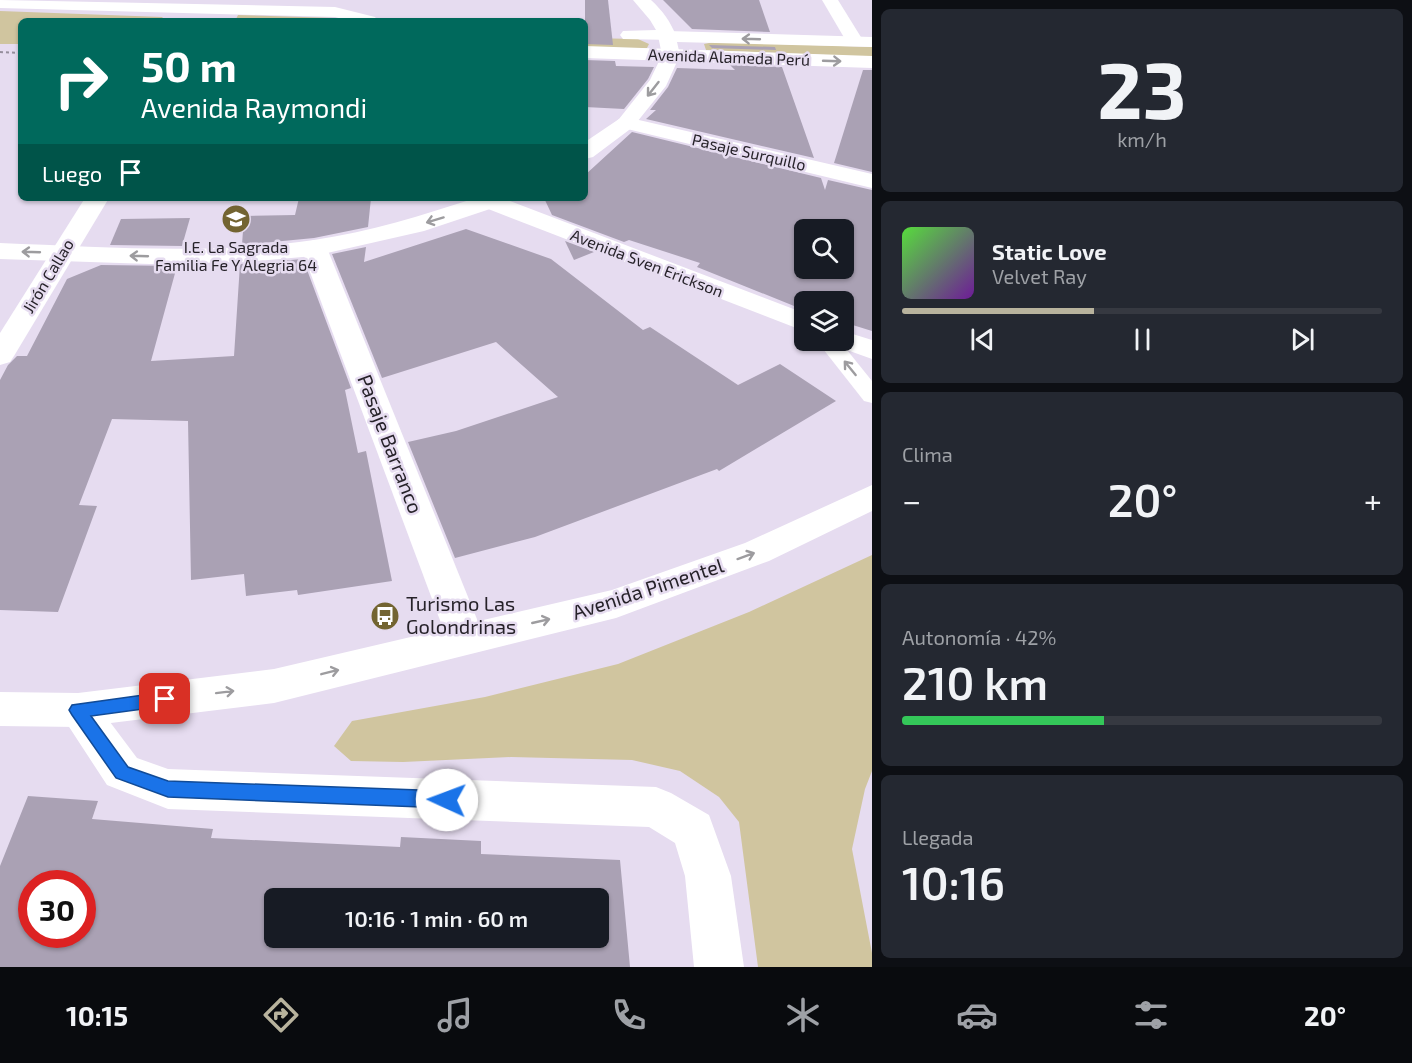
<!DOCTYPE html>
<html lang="es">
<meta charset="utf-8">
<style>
:root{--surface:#171b24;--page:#242831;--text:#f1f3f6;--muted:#9ea1a6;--line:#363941;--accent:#b8b39d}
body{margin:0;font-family:"Exo 2",sans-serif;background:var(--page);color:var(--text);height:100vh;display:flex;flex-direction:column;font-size:22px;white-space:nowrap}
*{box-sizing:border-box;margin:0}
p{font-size:20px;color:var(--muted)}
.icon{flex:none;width:33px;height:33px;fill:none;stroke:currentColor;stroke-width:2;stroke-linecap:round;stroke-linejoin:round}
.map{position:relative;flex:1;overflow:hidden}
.panel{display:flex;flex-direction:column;gap:9px;padding:9px;background:#0d0f14;width:540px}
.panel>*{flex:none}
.hud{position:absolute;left:18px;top:18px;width:570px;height:183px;border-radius:9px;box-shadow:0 2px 4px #0004;background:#00695c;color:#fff;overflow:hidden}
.controls{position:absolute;left:794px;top:219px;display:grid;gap:12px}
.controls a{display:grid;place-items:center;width:60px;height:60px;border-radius:9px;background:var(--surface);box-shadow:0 2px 4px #0004;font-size:30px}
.speed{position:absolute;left:18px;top:870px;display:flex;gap:12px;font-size:30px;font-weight:700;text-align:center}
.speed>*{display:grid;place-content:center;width:78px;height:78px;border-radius:50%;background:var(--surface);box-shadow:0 2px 4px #0004;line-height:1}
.speed .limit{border:9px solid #d22;background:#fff;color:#111}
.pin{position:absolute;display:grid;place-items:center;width:51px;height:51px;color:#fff;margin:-26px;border-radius:12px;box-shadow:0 3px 9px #0006}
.me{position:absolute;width:66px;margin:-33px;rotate:272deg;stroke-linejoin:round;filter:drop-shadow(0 0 4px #0008)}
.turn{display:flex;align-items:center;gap:21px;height:126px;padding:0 24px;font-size:27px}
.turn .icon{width:78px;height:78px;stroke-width:2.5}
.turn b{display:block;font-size:42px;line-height:51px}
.then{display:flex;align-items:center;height:57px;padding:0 24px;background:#0003;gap:12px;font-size:22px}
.big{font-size:45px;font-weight:600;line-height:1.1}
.panel .tile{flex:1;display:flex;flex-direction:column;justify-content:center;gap:9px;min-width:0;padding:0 21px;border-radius:9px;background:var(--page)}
.panel .dial{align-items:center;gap:0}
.dial b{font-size:78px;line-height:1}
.song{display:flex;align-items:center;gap:18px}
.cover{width:72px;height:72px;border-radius:9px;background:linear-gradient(135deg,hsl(110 70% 55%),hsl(280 70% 35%))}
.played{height:6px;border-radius:3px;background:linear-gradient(90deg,var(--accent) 40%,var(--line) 40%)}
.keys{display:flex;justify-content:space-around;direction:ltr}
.heat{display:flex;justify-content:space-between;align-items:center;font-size:33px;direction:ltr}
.charge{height:9px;border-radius:4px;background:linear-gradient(90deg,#34c759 42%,var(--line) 0)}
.trip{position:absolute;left:264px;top:888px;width:345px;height:60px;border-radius:9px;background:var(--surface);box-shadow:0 2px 4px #0004;font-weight:600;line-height:60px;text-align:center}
.dock{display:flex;height:96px;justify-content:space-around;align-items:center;background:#090b0e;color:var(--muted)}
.dock .icon{width:42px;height:42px}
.dock .active{color:var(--accent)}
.dock b{font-size:27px;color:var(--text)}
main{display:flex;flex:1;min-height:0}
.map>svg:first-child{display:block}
.green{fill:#d0c59f}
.building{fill:#aaa1b4;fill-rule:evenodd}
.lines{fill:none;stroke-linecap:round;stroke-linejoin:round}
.path{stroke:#958e9c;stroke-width:2;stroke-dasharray:3 3;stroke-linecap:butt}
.lane{fill:#fff;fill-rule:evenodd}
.street{fill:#fff;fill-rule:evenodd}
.secondary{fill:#fff;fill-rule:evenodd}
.highway{fill:#fff;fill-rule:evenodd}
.oneway{stroke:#9d9c9f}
.route{fill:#1a73e8;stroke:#114b97;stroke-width:1.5}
.labels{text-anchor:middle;stroke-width:5;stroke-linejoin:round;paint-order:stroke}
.far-street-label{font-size:16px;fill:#262229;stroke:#e6dcf0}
.far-poi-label{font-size:16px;fill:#262229;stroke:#e6dcf0}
.street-label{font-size:20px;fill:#262229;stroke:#e6dcf0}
.poi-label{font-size:20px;fill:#262229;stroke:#e6dcf0;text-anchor:start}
</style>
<main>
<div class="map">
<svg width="872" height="967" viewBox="0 0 872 967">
<rect width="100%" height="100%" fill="#e6dcf0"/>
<!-- green -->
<g class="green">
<polygon points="0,11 162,17 166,21 21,21 21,44 0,44"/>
<polygon points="238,15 335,18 344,21 235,21"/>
<polygon points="585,38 638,39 649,44 647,48 585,49"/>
<polygon points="714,42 872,47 872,57 706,50 704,44"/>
<polygon points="872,555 872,771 865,789 852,849 872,953 872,967 758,967 739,822 719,797 680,771 632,760 511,757 403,762 351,761 334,746 352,721 485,697 618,664 749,612"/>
</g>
<!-- building -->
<g class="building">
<polygon points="585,0 608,0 613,45 585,44"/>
<polygon points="663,0 759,0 770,32 692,29"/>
<polygon points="709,45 775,47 776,50 712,48"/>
<polygon points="585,60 615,61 616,66 654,67 648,79 624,109 585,107"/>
<polygon points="730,65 782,67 814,158 646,119 656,110 650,110 668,87 677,68 735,70"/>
<polygon points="863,70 872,70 872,172 834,163"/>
<path d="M632,132L821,178L825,190L828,180L872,190V331L843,322V302H804V310L697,267L700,263L629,240L624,242L552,215L544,198H585V175ZM804,230H843V268H804Z"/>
<polygon points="299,198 371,198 368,227 314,238 242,245 244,216 295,215"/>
<polygon points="190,218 182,246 110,245 121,219"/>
<polygon points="466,229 551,259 643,330 650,327 738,385 780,364 836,401 719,471 717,469 535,537 455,558 408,442 456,431 558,397 496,342 382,378 332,254 366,247 364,262"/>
<polygon points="565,241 594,252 574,260"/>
<polygon points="303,259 351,388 345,390 358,453 366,451 392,581 298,595 297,590 246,596 244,574 191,580 188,421 112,419 79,505 97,506 58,612 0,610 0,380 8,365 17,356 27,356 67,279 101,265 177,266 151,361 234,356 240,264"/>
<path d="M28,796L98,801L92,819L213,829L211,838L400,847L401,837L481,841V854L620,860L630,967H0V866ZM32,884H82V934H32ZM274,898H598V938H274Z"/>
</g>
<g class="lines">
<!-- path -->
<polyline class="path" points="0,52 21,53"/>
<!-- lane -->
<polygon class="lane" points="816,340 839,340 872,381 872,403 864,401"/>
<!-- street -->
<g class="street">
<polygon points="822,0 838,0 864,42 861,46 849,46"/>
<polygon points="626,117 872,174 872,188 619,127 615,123 619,119"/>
<polygon points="314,240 323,243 327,248 485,639 479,650 466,654 453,650 447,639 301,248 305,243"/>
<polygon points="78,693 92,698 137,758 168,769 656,787 671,793 709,815 731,876 744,967 694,967 685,876 675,843 649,827 168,809 107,785 58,710 64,698"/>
</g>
<!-- secondary -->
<g class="secondary">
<polygon points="0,0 335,7 375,17 378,21 349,21 335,17 0,8"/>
<path d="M633,0H651C662,10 671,22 676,36L673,40L623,39L620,35L623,31L656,30L650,20Z"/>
<polygon points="585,46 872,56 872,68 585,58"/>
<polygon points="85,198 109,198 14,356 10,362 0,365 0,333"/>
<polygon points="482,198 502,198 804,313 804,331 483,207 479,202"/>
<polygon points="843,331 872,340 872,359 833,345 830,340 843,340"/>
</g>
<!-- highway -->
<g class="highway">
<polygon points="667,31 872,37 872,47 677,42 680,55 666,86 633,127 593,157 585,159 585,142 619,119 650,80 662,55 658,36 661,32"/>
<path d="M476,198H512L508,203L424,231L314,256L245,262L150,264L0,259V243C104,247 211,255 314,240C369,232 423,215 476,198Z"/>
<polygon points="872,485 872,511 769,561 616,618 274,703 78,727 0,726 0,692 78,693 274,669 612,590 745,543"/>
</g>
</g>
<!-- one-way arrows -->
<defs><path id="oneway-shaft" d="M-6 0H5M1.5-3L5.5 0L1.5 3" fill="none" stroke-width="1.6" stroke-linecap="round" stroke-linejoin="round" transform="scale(1.5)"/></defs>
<g class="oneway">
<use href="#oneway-shaft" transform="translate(751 39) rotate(-178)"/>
<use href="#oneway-shaft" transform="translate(832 61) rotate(2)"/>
<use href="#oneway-shaft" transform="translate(653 89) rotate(128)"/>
<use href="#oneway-shaft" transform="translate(435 220) rotate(163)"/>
<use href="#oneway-shaft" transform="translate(31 252) rotate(-178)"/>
<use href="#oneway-shaft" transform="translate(139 256) rotate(-178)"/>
<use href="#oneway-shaft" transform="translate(850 368) rotate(-129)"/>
<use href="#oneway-shaft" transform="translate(746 556) rotate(-20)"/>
<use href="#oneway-shaft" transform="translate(541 621) rotate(-13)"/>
<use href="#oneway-shaft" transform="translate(330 672) rotate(-14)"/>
<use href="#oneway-shaft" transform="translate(225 692) rotate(-7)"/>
</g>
<!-- route -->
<polygon class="route" points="165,692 171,694 173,699 171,704 165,706 91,716 128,767 168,781 447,791 453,794 456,800 453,805 447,808 168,797 116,778 72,715 69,710 72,705"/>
<!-- icons -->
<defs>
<g id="school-disc" transform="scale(1.5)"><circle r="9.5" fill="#736431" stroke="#e6dcf0"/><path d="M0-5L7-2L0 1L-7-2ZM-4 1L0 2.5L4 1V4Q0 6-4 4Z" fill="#fff"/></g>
<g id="bus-disc" transform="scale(1.5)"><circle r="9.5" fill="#736431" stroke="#e6dcf0"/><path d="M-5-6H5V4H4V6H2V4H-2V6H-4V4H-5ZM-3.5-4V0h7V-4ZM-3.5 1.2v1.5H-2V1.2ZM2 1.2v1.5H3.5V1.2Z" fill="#fff"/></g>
</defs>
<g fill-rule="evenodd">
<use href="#school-disc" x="236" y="219"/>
<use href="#bus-disc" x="385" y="616"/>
</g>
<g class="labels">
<!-- far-street labels -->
<g class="far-street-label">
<text transform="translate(729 57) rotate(2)" y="6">Avenida Alameda Perú</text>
<text transform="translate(749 152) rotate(13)" y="6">Pasaje Surquillo</text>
<text transform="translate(647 263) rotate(21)" y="6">Avenida Sven Erickson</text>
<text transform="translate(48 276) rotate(-59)" y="6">Jirón Callao</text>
</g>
<!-- far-poi labels -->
<g class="far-poi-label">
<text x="236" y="253">I.E. La Sagrada<tspan x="236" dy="18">Familia Fe Y Alegria 64</tspan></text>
</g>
<!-- street labels -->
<g class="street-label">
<text transform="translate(390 444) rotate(69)" y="7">Pasaje Barranco</text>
<text transform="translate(648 589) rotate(-18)" y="7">Avenida Pimentel</text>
</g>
<!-- poi labels -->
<g class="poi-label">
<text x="406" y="611">Turismo Las<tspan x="406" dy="23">Golondrinas</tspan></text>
</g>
</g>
</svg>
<div class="controls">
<a><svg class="icon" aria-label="search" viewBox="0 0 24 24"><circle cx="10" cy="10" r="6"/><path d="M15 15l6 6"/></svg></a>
<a><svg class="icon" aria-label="layers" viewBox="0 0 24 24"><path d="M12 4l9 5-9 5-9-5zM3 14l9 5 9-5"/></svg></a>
</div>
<div class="speed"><div class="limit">30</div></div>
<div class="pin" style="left:165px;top:699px;background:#d93025"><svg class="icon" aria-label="arrive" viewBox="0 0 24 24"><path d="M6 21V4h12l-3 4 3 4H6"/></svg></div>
<svg class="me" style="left:447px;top:800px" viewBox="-20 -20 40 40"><circle r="19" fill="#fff"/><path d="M0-13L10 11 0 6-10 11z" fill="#1a73e8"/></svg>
<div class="trip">10:16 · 1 min · 60 m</div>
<div class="hud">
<div class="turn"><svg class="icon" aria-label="right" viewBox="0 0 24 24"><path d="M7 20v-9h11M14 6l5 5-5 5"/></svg><div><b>50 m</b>Avenida Raymondi</div></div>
<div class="then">Luego<svg class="icon" aria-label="arrive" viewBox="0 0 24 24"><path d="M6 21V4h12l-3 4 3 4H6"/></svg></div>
</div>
</div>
<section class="panel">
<div class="tile dial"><b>23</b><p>km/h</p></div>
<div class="tile">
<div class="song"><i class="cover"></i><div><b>Static Love</b><p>Velvet Ray</p></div></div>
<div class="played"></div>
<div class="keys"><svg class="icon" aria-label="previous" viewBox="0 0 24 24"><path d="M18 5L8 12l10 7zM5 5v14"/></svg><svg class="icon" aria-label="pause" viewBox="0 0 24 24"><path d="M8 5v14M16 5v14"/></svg><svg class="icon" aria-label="next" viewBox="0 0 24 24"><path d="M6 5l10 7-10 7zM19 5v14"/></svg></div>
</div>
<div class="tile"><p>Clima</p>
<div class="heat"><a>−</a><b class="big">20°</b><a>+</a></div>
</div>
<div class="tile"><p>Autonomía · 42%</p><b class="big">210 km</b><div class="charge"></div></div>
<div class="tile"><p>Llegada</p><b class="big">10:16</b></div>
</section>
</main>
<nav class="dock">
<b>10:15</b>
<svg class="icon active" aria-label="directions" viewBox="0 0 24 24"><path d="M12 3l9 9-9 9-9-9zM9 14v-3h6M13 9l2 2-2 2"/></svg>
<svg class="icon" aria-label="music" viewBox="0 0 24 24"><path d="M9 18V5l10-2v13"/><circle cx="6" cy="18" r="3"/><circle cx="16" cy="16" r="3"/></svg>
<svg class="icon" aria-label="phone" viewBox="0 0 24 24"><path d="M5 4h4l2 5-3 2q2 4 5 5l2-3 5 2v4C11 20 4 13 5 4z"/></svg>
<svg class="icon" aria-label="climate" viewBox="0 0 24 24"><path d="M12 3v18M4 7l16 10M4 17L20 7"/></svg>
<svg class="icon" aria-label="car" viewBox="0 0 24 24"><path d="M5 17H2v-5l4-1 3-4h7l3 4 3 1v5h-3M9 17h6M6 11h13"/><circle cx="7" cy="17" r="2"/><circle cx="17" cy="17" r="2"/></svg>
<svg class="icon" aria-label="filters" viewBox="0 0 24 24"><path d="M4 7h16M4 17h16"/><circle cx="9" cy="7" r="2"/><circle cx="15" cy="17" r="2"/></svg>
<b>20°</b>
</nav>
